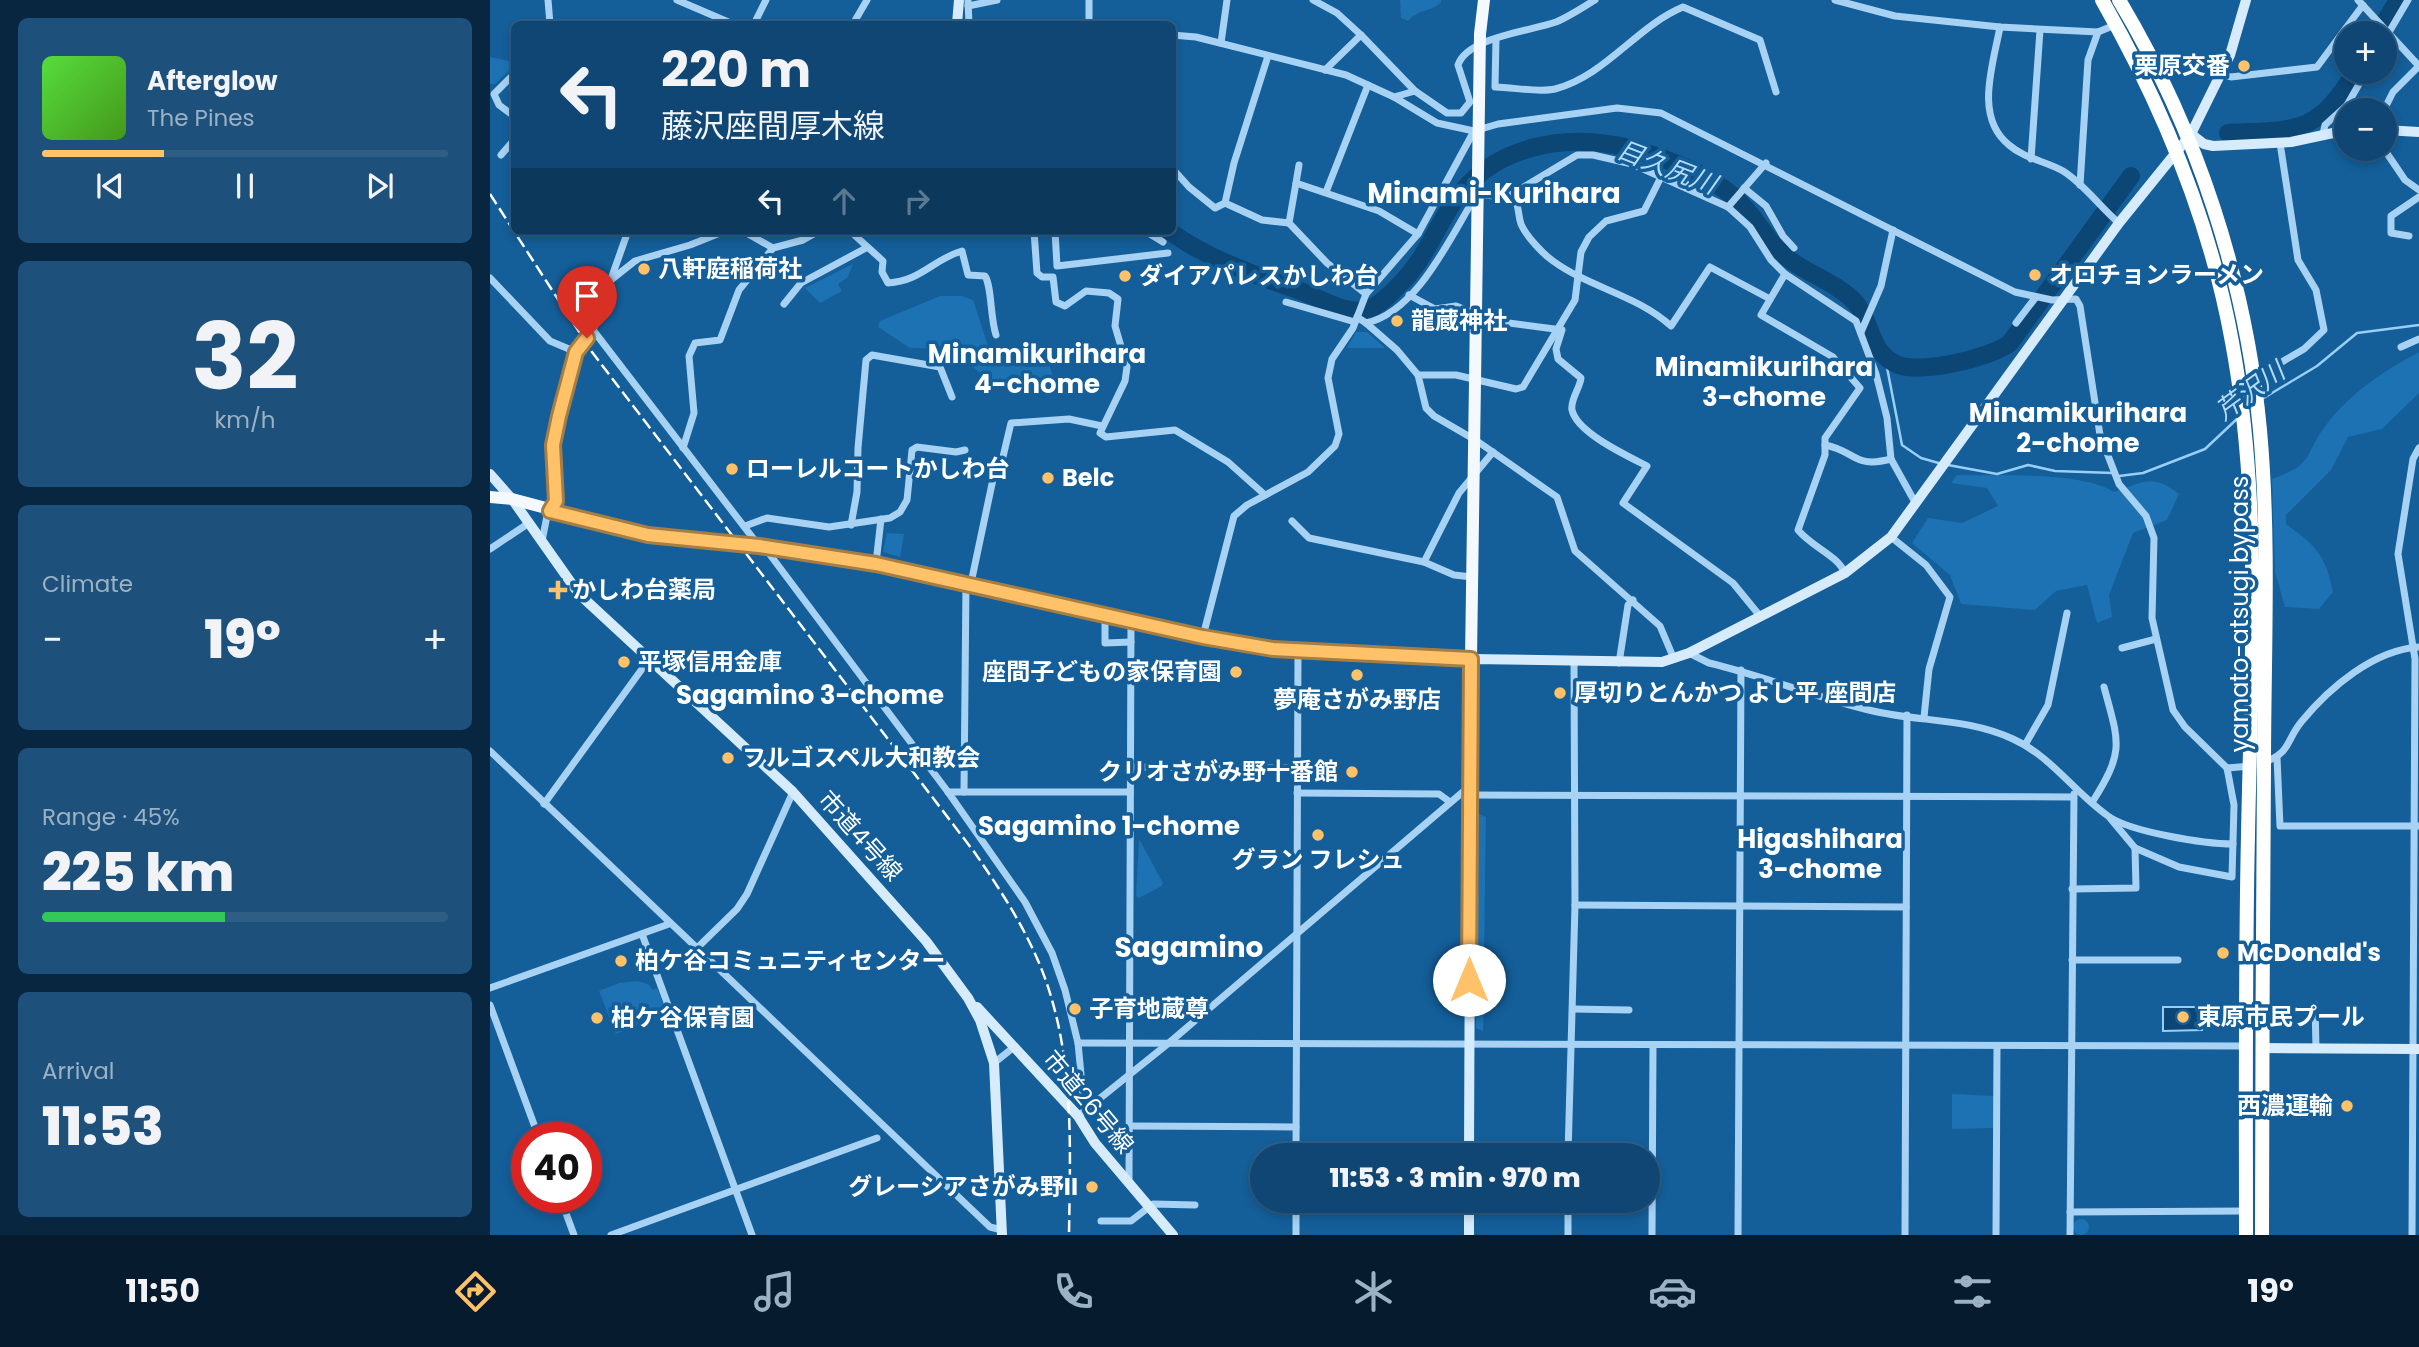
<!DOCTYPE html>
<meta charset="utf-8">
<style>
:root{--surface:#0f4673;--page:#1d507b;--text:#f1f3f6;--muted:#9bb1c4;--line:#2f5e85;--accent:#ffc269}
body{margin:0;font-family:Poppins,"Noto Sans JP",sans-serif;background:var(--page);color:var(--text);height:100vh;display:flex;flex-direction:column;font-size:26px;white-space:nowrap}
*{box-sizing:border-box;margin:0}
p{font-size:23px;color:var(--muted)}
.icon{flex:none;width:38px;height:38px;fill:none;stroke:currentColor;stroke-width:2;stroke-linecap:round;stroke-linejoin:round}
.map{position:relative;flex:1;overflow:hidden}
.sheet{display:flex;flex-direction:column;gap:18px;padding:18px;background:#08263f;width:490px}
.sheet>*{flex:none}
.banner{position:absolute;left:21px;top:21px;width:665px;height:214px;border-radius:10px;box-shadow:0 4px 10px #0003,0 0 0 2px var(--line);background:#0f4673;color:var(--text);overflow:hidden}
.buttons{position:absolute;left:1844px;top:21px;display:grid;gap:14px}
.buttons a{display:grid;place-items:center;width:63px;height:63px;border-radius:50%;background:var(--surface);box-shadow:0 4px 10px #0003,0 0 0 2px var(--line);font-size:35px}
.speed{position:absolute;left:21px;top:1122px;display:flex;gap:14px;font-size:35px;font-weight:700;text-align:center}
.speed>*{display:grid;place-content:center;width:91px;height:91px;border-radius:50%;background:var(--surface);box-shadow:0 4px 10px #0003,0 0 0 2px var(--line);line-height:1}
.speed .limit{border:10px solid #d22;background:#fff;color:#111}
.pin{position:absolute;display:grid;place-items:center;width:60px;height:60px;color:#fff;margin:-72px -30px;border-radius:50% 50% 50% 0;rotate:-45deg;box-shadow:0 0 7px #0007}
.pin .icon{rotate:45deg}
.me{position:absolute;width:77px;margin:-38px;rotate:0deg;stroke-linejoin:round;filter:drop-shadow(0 0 5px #0008)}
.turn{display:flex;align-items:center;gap:24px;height:147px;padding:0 35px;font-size:32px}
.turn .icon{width:91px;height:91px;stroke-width:2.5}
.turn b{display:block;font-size:49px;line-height:60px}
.lanes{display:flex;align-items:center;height:66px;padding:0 35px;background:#0003;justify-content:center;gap:35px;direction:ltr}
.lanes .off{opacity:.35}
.big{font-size:52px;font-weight:800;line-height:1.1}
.sheet .tile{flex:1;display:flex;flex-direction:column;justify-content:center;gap:10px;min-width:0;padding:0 24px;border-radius:10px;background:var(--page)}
.sheet .dial{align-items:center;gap:0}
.dial b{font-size:91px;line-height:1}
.song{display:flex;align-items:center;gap:21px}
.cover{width:84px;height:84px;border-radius:10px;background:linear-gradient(135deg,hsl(110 70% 55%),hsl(100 70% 35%))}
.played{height:7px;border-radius:4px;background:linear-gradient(90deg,var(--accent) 30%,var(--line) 30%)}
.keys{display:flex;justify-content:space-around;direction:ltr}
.heat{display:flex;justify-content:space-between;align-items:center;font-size:38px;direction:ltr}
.charge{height:10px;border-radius:5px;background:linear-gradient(90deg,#34c759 45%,var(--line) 0)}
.trip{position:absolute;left:760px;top:1143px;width:410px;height:70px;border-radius:35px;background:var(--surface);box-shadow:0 4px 10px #0003,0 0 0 2px var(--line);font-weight:800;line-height:70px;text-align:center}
.tab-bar{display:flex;height:112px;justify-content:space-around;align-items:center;background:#061c2e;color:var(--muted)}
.tab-bar .icon{width:49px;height:49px}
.tab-bar .on{color:var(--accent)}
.tab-bar b{font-size:32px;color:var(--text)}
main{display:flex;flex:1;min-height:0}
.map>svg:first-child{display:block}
.green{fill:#1c72b3}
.water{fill:#0c4675;stroke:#99cff6;stroke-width:2}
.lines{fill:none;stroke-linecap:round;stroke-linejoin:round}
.stream{stroke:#99cff6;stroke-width:2.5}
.river{stroke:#0c4675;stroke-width:18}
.street{stroke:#a7d2f3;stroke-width:7}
.secondary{stroke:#d6ebfc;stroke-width:10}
.primary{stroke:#f3f9ff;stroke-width:12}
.highway{stroke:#fff;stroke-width:14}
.rail{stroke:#fff;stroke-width:2.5;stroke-dasharray:12 5;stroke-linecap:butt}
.route-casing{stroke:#a67e44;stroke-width:18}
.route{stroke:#ffc269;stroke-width:12}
.poi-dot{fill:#ffc269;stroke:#145e99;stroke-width:2.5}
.labels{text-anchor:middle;stroke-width:7;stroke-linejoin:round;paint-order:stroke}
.poi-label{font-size:24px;font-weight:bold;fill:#fff;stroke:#145e99;text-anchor:start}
.street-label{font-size:24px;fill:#fff;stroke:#145e99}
.water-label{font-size:26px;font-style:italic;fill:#b4dcf9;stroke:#145e99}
.neighbourhood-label{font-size:26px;font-weight:bold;fill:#fff;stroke:#145e99}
.quarter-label{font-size:28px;font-weight:bold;fill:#fff;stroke:#145e99}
</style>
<main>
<section class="sheet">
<div class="tile">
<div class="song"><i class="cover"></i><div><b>Afterglow</b><p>The Pines</p></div></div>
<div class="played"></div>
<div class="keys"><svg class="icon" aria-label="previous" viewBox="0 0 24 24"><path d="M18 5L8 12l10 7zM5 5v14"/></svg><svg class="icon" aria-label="pause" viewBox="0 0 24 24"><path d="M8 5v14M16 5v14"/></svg><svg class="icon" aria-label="next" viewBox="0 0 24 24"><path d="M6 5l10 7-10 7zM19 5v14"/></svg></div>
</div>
<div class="tile dial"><b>32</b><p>km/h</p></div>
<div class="tile"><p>Climate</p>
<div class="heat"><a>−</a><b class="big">19°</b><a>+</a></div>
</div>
<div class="tile"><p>Range · 45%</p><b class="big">225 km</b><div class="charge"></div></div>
<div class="tile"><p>Arrival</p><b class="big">11:53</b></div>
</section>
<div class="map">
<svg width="1929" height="1235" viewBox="0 0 1929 1235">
<rect width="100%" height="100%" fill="#145e99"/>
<!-- green -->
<g class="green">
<path d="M910,0H951V2C942,12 928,9 918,21L911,18Z"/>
<polygon points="0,57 24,62 24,66 5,84 0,84"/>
<polygon points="363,264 358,277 348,284 352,291 330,303 315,288"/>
<polygon points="450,296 472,296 483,300 500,352 532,359 536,367 560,366 564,383 546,391 499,380 460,349 420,348 388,327 390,321"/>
<polygon points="866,332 877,332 895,348 857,348"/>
<path d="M1929,352V393L1892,429L1858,437L1841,470L1796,515V524C1827,547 1835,554 1843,592L1829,609L1795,607L1785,572L1782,479C1826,463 1812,457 1836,425C1860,393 1895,370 1929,352Z"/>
<path d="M1467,475C1506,476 1593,471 1624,492C1654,482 1662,473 1689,494L1677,520L1643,533L1619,595L1622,617L1607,623L1597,585L1566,591L1545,610L1471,604L1460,575L1422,543L1438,518L1472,523L1508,506L1497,488L1461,483Z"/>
<polygon points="397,533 414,534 410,557 393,552"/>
<polygon points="989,814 996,817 993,1031 986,1028"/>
<polygon points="649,839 673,883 672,886 649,898 646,896"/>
<polygon points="148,981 158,984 163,990 167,988 177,1014 126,1034 109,991 129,983"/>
<polygon points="1462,1094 1504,1096 1504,1128 1462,1129"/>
<circle cx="1591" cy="1227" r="8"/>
</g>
<!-- water -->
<polygon class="water" points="1673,1007 1712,1007 1712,1030 1673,1031"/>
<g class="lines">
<!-- stream -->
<g class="stream">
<polyline points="1395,357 1412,445 1431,458 1452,464"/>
<polyline points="1772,399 1827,366 1867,333 1929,325"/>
<polyline points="1458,465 1507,474 1538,465 1565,471 1623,473"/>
<polyline points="1629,476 1653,473 1715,449 1748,418"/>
</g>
<!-- river -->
<g class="river">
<polyline points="1888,33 1908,0"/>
<path d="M1738,133C1806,130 1827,135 1865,72"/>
<path d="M679,231C721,261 766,275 813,292C832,299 858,316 878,309C891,305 902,292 911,283C934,260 945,230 963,203C1003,144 1077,132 1143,149C1181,160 1228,177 1254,207C1271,225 1281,248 1303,262C1323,276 1348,284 1365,302C1382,321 1379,350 1404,363C1426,376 1501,358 1520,343L1641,176"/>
</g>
<!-- street -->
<g class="street">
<polyline points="58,0 60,24"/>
<polyline points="187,0 243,24"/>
<polyline points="478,0 479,24"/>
<polyline points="599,0 599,24"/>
<polyline points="823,0 847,13 871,35"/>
<polyline points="1345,0 1405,16 1510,27 1608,32 1625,25"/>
<polyline points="1868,0 1929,66 1903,92 1894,110"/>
<polyline points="478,6 507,0"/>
<polyline points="264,24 276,0"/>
<polyline points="363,24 377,0"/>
<path d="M1510,27C1503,65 1484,117 1519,145C1535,159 1556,161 1573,171C1594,184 1610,207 1629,223"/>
<polyline points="682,35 706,37 856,75 904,97 947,123 984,131 1008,124 1127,108 1171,113 1525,292 1562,300 1586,299 1590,306 1610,435 1629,484 1656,516 1664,538 1662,618 1683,710 1695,727 1737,768 1744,805 1742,877 1689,867 1645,848"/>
<path d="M1006,39L1005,87C1023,87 1047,93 1065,89C1115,76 1147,26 1193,7L1270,40L1286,92"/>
<polyline points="1895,39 1918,0"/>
<polyline points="731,43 737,0"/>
<polyline points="835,70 871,35 925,91"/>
<polyline points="24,74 4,94 9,105 24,116"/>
<polyline points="1731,74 1741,77 1827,67 1873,5"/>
<path d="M904,97L925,91L957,113H971L980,102L968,65C977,37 1041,31 1066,22C1080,16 1093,7 1105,0"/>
<polyline points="1833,134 1835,125 1857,105 1876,72"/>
<polyline points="1894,149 1915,180 1929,190"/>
<polyline points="11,155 24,140"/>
<polyline points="1541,159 1550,30"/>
<polyline points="809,165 806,183 889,211 928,234"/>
<polyline points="682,168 699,187 725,208 735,203 772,220 799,223"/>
<polyline points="806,183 799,223 837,263 876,294"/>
<polyline points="1590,185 1598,60 1608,32"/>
<polyline points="1254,188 1276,206 1293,236 1304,248"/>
<polyline points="836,192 878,85"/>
<path d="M1022,194C1030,205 1027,212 1031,224C1036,236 1053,254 1063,261C1100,288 1147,295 1181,326L1220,267L1280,299"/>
<polyline points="735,203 744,163 778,56"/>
<polyline points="1238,207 1276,163"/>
<polyline points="253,231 283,248 313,240 329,231"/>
<path d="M360,231L393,261L392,272L398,283C431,281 442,260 472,251L478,275L495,276C502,287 500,317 506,335"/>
<polyline points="544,231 547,273 552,277 563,277 566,302 575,306 596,291 619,293 628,299 625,326 637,367 635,381 610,433 616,437 685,430 738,462 775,495"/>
<polyline points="565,231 567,266 678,253"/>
<polyline points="655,231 673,242"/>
<polyline points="1919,236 1901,233 1901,216 1929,197"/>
<path d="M1295,274L1271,315L1343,357L1370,388L1335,438V455L1308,530C1323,548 1346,554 1355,573"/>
<polyline points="0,278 60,341 86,352"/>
<polyline points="121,280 145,261 200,245 235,231"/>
<path d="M919,295L945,309L966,306L1004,321L1072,330L1066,349L1068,359L1091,378C1090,388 1080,400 1082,410C1087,433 1138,456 1157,466L1133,503L1243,583L1270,616"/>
<polyline points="796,302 865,322"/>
<polyline points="294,304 311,283 376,248"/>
<path d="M867,317L876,323C928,312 961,235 987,194L1004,196L1022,194L1087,155H1103L1142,164L1238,207L1260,227L1281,260L1295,274L1366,321L1386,374L1397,418L1401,459L1426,504"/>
<polyline points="876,323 907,350 928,375 966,375 1026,389 1033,387 1085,300 1091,252 1099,237 1116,221 1154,211 1171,177"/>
<polyline points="1526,323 1546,297"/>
<polyline points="103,330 269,546"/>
<polyline points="1371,332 1391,286 1403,230"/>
<polyline points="1911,347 1929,339"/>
<polyline points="928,375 936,408 944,416 987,441 1067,497 1085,551 1170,626 1184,659"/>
<polyline points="1768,376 1814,349 1834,330 1826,290 1808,260 1790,143"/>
<path d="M1335,445C1366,451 1364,469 1401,459"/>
<polyline points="193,448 204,413 199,356 205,343 230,340 249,290 283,248"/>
<polyline points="802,521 819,538 934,562 964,575 982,577"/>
<polyline points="361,525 367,492 368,448 376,360 382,355 450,367 462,397"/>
<polyline points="255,526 277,518 339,527 400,518 410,512 417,500 422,450 427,447 466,452 475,450"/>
<polyline points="1401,537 1436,565 1460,597 1439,669 1434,717"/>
<polyline points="52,541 57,516 66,501 63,445 86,352 103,330 138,231"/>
<polyline points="275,548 458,792 535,902 562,953 575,990 588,1043 593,1095 602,1105"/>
<polyline points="0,549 39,523"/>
<polyline points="934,562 969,493 1003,452"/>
<polyline points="386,563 391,519"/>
<polyline points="481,583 506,465 512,461 521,423 579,419 612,426"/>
<polyline points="615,615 615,643 641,642"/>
<polyline points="713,636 744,516 757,505 818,472 845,446 849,434 838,378 842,359 863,328 876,294 928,234 984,131"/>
<polyline points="1632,648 1666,639"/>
<path d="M1199,653L1219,663C1274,676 1327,698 1383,711C1430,722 1478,718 1523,739C1561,756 1585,793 1618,816C1640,832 1715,844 1743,844"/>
<polyline points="1129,663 1138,605 1143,600"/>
<polyline points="1535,745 1558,705 1577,613"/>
<polyline points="0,751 500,1227 512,1230"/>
<polyline points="1787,757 1790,826 1928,826"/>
<path d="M1772,763C1802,753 1795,741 1812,721C1840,687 1884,650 1929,647"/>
<polyline points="640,767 807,768"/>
<polyline points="1737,768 1761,766"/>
<polyline points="458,792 640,792"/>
<polyline points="474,792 476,582"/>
<polyline points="807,793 949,794 960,802"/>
<polyline points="981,795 1583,797"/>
<path d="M1603,801C1635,750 1629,743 1614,687"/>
<polyline points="54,804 160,658"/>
<polyline points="1582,889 1646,888 1645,848 1620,818"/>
<polyline points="1085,905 1416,907"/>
<polyline points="152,934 262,1235"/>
<polyline points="206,949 247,909 257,894 303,792"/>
<polyline points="1582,960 1688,960"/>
<polyline points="0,988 179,924"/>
<polyline points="0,1005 49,1138"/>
<polyline points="1825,1005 1826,1048"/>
<polyline points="1083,1009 1139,1010"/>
<polyline points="588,1043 1755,1046"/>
<polyline points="504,1063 524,1047"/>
<polyline points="588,1116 680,1042 981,785"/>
<polyline points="639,1126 806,1127"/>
<polyline points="806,1155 808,652"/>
<polyline points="1078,1155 1085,905 1084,662"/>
<polyline points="639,1183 641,621"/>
<polyline points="70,1197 84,1235"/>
<polyline points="1580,1212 1755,1211"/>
<polyline points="611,1221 641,1221 663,1204 705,1205"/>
<polyline points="121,1235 387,1138"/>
<polyline points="806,1235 806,1200"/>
<polyline points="1078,1235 1078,1200"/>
<polyline points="1162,1235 1163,1045"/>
<polyline points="1248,1235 1251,670"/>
<polyline points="1415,1235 1417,715"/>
<polyline points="1506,1235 1507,1046"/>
<polyline points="1580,1235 1584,794"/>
<polyline points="1922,1235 1925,659 1908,554 1923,459 1929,448"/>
</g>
<!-- secondary -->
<g class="secondary">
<polyline points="467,24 469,0"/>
<polyline points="1895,130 1929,132"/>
<polyline points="1701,134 1714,144 1723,146 1801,142 1857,130"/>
<polyline points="0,474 22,499 89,594 303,792 436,941 478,998 490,1020 504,1063 512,1235"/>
<polyline points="487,1007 588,1116 605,1143 683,1235"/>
<polyline points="1772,1048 1929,1049"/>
<polyline points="979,1155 981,659 1172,662 1199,653 1355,573 1401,537 1629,223 1701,134 1740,55 1756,0"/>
<polyline points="979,1200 979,1235"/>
</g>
<!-- primary -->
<polyline class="primary" points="0,497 22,499 158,535 269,546 386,563 754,644 808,652 981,659 990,34 994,0"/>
<!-- highway -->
<g class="highway">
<path d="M1612,0C1673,107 1720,220 1742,342C1772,502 1761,673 1758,835C1755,969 1756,1102 1756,1235"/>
<path d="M1629,0C1707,130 1756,280 1770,430C1780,541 1774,655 1774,766C1773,922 1772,1079 1772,1235"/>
</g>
<!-- rail -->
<path class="rail" d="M0,194L102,352L485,853C516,898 547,946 562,1000C584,1076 580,1157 579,1235"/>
</g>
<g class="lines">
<!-- route casing -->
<g class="route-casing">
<polyline id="route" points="97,338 86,352 69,416 63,445 66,501 60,511 158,535 269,546 386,564 713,637 783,649 981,659 979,980"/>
</g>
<!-- route -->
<use href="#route" class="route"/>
</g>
<!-- markers -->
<g class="poi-dot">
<circle cx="1754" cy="66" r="7"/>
<circle cx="154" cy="269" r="7"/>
<circle cx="1545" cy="275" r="7"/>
<circle cx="635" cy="276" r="7"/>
<circle cx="907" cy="321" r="7"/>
<circle cx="242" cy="469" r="7"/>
<circle cx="558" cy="478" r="7"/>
<path d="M64.5 579.5h7v7h7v7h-7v7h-7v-7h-7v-7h7z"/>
<circle cx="134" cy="662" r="7"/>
<circle cx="746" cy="672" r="7"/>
<circle cx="867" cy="675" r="7"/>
<circle cx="1070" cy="693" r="7"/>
<circle cx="238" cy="758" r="7"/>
<circle cx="862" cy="772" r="7"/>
<circle cx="828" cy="835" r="7"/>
<circle cx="1733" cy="953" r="7"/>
<circle cx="131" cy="961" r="7"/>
<circle cx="585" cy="1009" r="7"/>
<circle cx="1693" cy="1017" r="7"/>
<circle cx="107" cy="1018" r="7"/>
<circle cx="1857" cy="1106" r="7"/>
<circle cx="602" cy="1187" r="7"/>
</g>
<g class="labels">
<!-- poi labels -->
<g class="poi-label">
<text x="1740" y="74" text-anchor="end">栗原交番</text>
<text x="168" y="277">八軒庭稲荷社</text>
<text x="1559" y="283">オロチョンラーメン</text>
<text x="649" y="284">ダイアパレスかしわ台</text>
<text x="921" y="329">龍蔵神社</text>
<text x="256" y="477">ローレルコートかしわ台</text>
<text x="572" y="486">Belc</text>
<text x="82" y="598">かしわ台薬局</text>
<text x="148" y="670">平塚信用金庫</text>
<text x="732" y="680" text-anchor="end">座間子どもの家保育園</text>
<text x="1084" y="701">厚切りとんかつ よし平 座間店</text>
<text x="867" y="708" text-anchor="middle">夢庵さがみ野店</text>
<text x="252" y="766">フルゴスペル大和教会</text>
<text x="848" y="780" text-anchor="end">クリオさがみ野十番館</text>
<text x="828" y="868" text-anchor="middle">グラン フレシュ</text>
<text x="1747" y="961">McDonald's</text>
<text x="145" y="969">柏ケ谷コミュニティセンター</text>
<text x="599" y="1017">子育地蔵尊</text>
<text x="1707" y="1025">東原市民プール</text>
<text x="121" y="1026">柏ケ谷保育園</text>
<text x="1843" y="1114" text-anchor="end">西濃運輸</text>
<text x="588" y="1195" text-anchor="end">グレーシアさがみ野II</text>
</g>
<!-- street labels -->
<g class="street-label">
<text transform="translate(1750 614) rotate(-90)" y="8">yamato-atsugi bypass</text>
<text transform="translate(370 836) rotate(48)" y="8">市道4号線</text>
<text transform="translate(598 1102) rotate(50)" y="8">市道26号線</text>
</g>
<!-- water labels -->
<g class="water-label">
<text transform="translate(1177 167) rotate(21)" y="9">目久尻川</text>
<text transform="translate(1760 391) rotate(-36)" y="9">芹沢川</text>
</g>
<!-- neighbourhood labels -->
<g class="neighbourhood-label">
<text x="547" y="363">Minamikurihara<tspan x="547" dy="30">4-chome</tspan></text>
<text x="1274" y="376">Minamikurihara<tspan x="1274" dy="30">3-chome</tspan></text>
<text x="1588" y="422">Minamikurihara<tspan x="1588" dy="30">2-chome</tspan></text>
<text x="320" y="704">Sagamino 3-chome</text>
<text x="619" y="835">Sagamino 1-chome</text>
<text x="1330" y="848">Higashihara<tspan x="1330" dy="30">3-chome</tspan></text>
</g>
<!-- quarter labels -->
<g class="quarter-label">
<text x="1004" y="203">Minami-Kurihara</text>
<text x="699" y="957">Sagamino</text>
</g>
</g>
</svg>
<div class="buttons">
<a>+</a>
<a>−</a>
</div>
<div class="speed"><div class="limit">40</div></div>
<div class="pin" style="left:97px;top:338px;background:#d93025"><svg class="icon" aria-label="arrive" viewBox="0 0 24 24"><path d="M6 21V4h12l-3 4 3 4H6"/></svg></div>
<svg class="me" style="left:979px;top:980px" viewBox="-20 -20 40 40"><circle r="19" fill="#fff"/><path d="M0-13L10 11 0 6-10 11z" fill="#ffc269"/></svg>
<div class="trip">11:53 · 3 min · 970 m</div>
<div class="banner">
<div class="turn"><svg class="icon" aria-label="left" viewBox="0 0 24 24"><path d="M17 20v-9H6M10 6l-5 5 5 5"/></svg><div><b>220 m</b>藤沢座間厚木線</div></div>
<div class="lanes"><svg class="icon" aria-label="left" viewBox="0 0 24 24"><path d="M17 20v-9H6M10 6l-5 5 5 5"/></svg><svg class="icon off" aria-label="ahead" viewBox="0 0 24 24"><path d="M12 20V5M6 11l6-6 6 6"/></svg><svg class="icon off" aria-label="right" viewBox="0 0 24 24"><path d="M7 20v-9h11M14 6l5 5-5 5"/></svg></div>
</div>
</div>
</main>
<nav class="tab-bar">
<b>11:50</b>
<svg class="icon on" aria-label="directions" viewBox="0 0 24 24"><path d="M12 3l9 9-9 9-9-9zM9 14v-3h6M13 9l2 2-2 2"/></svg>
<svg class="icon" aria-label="music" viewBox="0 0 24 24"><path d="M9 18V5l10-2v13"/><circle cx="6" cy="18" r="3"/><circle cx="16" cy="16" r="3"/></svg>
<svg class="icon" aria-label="phone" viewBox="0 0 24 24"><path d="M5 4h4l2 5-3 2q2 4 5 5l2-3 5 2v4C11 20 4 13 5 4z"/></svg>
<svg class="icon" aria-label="climate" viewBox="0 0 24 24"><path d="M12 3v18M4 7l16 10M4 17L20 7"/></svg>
<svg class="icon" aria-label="car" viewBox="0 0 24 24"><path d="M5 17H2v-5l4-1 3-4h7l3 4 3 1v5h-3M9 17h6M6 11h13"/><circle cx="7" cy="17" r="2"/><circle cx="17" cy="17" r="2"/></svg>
<svg class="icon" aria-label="filters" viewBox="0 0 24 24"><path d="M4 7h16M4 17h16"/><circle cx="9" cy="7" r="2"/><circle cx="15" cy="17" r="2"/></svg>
<b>19°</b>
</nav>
